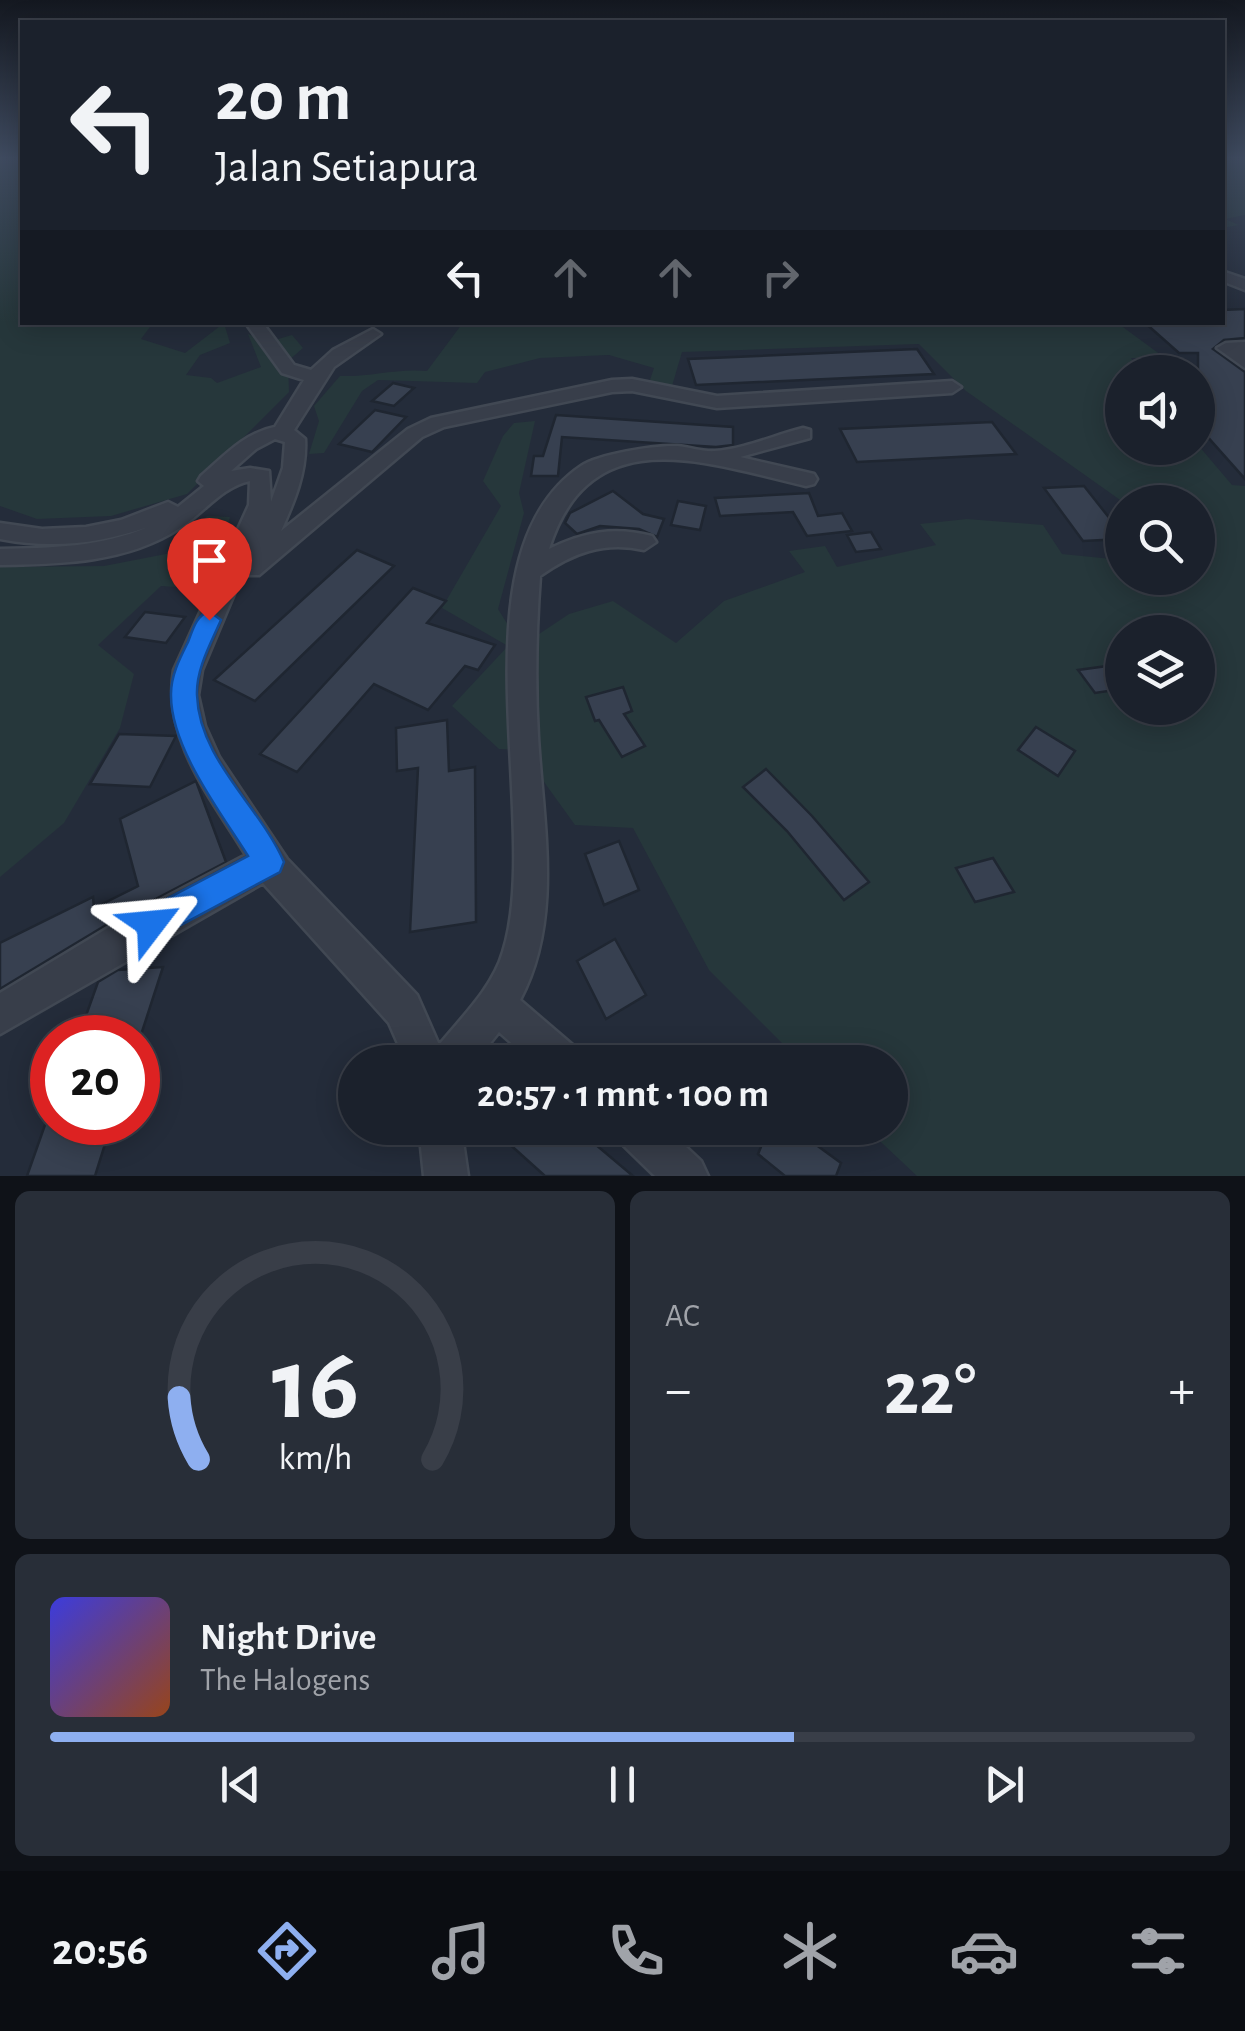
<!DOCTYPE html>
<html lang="id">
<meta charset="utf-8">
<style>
:root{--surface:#1b212c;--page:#282e38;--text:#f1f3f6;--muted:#a0a3a9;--line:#393e48;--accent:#8eaff0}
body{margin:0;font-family:"Alegreya Sans",sans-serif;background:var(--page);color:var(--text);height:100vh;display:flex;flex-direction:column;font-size:38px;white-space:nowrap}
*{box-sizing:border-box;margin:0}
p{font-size:32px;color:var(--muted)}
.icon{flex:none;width:55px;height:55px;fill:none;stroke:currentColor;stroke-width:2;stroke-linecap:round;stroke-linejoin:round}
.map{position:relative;height:1176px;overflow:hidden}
.details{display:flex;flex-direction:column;gap:15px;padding:15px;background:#0f1218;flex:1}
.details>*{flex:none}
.hud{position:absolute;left:20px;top:20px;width:1205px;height:305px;border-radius:0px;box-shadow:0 5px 25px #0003,0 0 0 2px var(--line);background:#1b212c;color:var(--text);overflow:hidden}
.buttons{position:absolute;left:1105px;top:355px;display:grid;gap:20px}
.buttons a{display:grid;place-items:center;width:110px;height:110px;border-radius:50%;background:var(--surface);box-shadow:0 5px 25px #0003,0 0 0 2px var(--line);font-size:50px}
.speed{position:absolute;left:30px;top:1015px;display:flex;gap:20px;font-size:50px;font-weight:700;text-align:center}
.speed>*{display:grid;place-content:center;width:130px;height:130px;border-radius:50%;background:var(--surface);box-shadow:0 5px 25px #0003,0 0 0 2px var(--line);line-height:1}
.speed .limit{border:15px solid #d22;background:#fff;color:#111}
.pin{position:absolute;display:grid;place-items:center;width:85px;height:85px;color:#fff;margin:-102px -42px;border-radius:50% 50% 50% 0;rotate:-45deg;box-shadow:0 0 10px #0007}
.pin .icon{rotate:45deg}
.me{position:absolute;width:110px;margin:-55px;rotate:61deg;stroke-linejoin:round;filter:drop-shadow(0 0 8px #0008)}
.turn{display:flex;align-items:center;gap:35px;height:210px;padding:0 30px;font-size:45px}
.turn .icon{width:130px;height:130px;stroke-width:2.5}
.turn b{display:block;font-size:70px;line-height:85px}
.lanes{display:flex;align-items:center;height:95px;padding:0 30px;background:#0003;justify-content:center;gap:50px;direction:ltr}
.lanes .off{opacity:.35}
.big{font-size:75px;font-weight:600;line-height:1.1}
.details .card{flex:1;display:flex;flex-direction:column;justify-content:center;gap:15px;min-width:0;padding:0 35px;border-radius:15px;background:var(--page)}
.details .dial{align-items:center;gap:0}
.dial svg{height:260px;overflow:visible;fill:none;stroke:var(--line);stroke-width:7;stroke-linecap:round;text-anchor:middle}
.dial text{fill:var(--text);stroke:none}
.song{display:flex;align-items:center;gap:30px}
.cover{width:120px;height:120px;border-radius:15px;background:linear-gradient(135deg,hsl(240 70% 55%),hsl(20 70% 35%))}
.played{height:10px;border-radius:5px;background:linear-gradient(90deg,var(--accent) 65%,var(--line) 65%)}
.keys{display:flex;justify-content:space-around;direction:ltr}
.heat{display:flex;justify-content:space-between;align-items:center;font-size:55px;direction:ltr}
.details .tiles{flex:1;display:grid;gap:15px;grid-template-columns:1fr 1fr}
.card:last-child{grid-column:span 2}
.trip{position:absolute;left:338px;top:1045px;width:570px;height:100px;border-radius:50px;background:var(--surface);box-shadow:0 5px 25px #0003,0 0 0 2px var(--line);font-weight:600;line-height:100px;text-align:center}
.menu{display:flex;height:160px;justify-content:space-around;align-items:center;background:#0b0d12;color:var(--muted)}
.menu .icon{width:70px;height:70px}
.menu .selected{color:var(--accent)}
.menu b{font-size:45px;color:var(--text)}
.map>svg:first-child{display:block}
.green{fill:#26373b;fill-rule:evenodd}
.building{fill:#374050;stroke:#1f2631;stroke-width:2.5}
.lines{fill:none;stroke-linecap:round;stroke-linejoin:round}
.minor-casing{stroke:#414853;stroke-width:5}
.minor{fill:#383e4a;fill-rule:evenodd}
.route{fill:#1a73e8;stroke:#114b97;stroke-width:2.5}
</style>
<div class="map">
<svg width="1245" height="1176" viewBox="0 0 1245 1176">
<rect width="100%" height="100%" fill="#242c3a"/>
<!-- green -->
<g class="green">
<polygon points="0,158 22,158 22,322 153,323 141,339 185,353 224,323 230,343 200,355 186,375 211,378 217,383 261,367 248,334 268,342 292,335 303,348 288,361 289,392 187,494 111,516 37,519 0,506"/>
<polygon points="1222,158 1245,158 1245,215 1225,219 1239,225 1223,228"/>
<path d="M1116,322L1165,358H1131L1142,372H1122V448L1198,445L1232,485L1245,486V1176H917L866,1128H890V1062H801L709,970L633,828L575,825L521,750L499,749L452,706L508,646L442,608L501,506L483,481L503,436L514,423L535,421L519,493L524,513L498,609L521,646L569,614L613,601L676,643L724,601L805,572L789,551L825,546L837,567L936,545L920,524L967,519L1043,525L1062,554L1122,560V578H1198V502H1123L966,391L919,344L682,352L672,386L649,383L654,368L609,355L540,358L485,372L477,383L378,380L362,391L324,453L309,454L319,421L314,406L340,376C371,377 397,368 427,371L462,324L458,323ZM1122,632H1198V708H1122Z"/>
<polygon points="207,516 230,517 206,589 161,586 98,645 134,674 120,728 64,823 0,877 0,567 104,566 171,553"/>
</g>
<!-- building -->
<g class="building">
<polygon points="1245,309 1245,338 1224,340 1213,349 1245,372 1245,479 1198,426 1198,353 1179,353 1144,322 1222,322 1222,310"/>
<polygon points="917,349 934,374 696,385 688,359"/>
<polygon points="393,383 414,388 394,406 372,401"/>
<polygon points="375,410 406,417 372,452 339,444"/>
<polygon points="556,415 733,427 733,445 716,447 562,437 558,476 531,476 534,456 543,456"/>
<polygon points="992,422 1016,454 857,462 840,429"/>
<polygon points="1084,486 1122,534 1122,539 1083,541 1044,488"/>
<polygon points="613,491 643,514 664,519 657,537 639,529 600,526 577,534 565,523 570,513"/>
<polygon points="809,493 818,516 842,513 852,531 807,536 793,512 720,516 715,498"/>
<polygon points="678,501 706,506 700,530 671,525"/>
<polygon points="871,532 881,549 856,552 847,535"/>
<polygon points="357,550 394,566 255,701 214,680"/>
<polygon points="413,588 446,601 427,623 495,645 478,670 465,666 428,710 374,684 297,772 260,754"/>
<polygon points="145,612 185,617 166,643 125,637"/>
<polygon points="1122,664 1122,689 1095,693 1078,670"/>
<polygon points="623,687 632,711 624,714 645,746 622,757 599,720 595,721 586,697"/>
<polygon points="447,720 449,771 475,767 476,922 410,932 418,768 397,771 396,728"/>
<polygon points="1036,727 1075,751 1058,776 1018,750"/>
<polygon points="119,734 176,736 150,787 90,784"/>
<polygon points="766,769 812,816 869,882 844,900 787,831 743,787"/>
<polygon points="196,781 226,862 106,925 0,989 0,943 93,897 94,908 138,886 120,819"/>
<polygon points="619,841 639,890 604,905 585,854"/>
<polygon points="993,858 1014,892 975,902 956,868"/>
<polygon points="615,939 646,995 606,1019 577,961"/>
<polygon points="163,967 140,1038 78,1038 98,982 118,970"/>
<polygon points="46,1122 112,1122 95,1176 27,1176"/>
<polygon points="515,1128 576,1128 633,1176 545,1176 506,1141"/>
<polygon points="769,1128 793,1128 841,1163 836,1176 785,1176 758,1154"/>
</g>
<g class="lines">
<!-- minor casing -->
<g class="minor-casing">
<g id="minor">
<polygon points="1222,271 1245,279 1245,290 1222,281"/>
<path d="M245,322H262L294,365L311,370L333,350L373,329L381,334L334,367L294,430L305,439C307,472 294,502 281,531L408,429L431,418L612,380L632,379L717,396L952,381L961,387L952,393L717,408L632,391L612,392L444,427L422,437L259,575H242L202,670L198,695L205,726L219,757L287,859L417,995L439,1045C462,1017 493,987 503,952C544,822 449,555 581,466C598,454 656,445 677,446C689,447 703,452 715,451C744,449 775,435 803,428L810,430V438L740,457L814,474L817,479L814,484L806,486C706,463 590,418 549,549C583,532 614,526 652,536L656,542L644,550C604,541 572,553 540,576C536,630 535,683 538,737C543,823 563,920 520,1000L576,1048L582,1062H533L499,1032L475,1062H406L389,1023L263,883L0,1034V993L108,928L246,855C212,799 162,739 174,670L249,505L250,481C221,487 204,513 180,528C127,563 61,564 0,565V549C51,548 101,547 148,527C99,544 51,549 0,539V523L42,529L86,527L121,520L168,502L178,507L204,486L198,481L201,476C224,456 244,433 275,427L304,380L282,373ZM275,439L285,442L283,468L271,502L269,471L250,468L231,471L256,449Z"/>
<polygon points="1245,342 1245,368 1217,348 1226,343"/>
<polygon points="419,1128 461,1128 468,1176 424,1176"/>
<polygon points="615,1128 666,1128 701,1161 708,1176 655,1176 621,1143"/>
</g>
</g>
<!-- minor -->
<use href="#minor" class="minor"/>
</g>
<!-- sky -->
<linearGradient id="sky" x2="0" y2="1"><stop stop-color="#141820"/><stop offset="0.49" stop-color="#3f4b60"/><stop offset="1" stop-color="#3f4b60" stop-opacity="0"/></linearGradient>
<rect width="1245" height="322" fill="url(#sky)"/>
<!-- route -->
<path class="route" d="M209,611L221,620C211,643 196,669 197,695C199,760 260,806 284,862L280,872L151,941L140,936L135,924L140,913L248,856C221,813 170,747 171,694C171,675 180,658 188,642C193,629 196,616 209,611Z"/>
</svg>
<div class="buttons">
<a><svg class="icon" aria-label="sound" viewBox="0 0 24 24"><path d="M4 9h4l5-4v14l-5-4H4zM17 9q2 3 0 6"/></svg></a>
<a><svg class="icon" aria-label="search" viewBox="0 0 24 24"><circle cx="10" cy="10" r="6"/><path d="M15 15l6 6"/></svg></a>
<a><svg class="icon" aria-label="layers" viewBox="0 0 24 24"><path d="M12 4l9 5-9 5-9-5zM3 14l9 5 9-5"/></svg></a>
</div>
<div class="speed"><div class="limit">20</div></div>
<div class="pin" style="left:209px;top:620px;background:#d93025"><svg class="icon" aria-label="arrive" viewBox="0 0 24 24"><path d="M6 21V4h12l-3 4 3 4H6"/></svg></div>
<svg class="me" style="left:151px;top:924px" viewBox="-20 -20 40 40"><path d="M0-17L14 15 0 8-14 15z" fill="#1a73e8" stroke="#fff" stroke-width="4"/></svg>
<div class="trip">20:57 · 1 mnt · 100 m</div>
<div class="hud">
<div class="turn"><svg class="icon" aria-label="left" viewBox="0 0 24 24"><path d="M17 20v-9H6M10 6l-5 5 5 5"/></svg><div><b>20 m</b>Jalan Setiapura</div></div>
<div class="lanes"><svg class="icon" aria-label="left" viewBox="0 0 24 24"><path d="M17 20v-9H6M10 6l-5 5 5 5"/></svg><svg class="icon off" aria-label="ahead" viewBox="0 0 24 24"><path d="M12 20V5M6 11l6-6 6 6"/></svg><svg class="icon off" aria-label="ahead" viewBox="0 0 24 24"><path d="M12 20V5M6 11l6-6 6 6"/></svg><svg class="icon off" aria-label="right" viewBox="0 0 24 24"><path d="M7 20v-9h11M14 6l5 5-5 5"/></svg></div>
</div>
</div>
<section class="details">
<div class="tiles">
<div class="card dial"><svg viewBox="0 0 100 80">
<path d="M14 69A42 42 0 1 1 86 69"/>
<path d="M14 69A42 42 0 0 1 8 50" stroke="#8eaff0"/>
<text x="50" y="56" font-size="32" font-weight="700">16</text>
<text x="50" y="72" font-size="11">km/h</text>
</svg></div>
<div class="card"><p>AC</p>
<div class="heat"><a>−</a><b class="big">22°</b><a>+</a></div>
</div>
<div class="card">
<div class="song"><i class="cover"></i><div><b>Night Drive</b><p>The Halogens</p></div></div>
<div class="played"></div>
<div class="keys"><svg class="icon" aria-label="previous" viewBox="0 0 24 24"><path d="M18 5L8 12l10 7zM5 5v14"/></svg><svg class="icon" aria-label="pause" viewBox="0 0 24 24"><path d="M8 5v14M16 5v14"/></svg><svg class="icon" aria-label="next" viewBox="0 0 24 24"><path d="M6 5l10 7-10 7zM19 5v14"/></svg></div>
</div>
</div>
</section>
<nav class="menu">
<b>20:56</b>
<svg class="icon selected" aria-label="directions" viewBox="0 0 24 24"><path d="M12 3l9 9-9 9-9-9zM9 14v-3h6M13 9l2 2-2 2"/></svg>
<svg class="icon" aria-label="music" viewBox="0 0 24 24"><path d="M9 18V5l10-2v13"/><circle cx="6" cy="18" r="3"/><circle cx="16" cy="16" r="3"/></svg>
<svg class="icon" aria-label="phone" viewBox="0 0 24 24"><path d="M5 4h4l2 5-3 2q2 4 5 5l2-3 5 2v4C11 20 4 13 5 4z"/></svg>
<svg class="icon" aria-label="climate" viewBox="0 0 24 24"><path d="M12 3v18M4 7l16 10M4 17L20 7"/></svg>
<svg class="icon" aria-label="car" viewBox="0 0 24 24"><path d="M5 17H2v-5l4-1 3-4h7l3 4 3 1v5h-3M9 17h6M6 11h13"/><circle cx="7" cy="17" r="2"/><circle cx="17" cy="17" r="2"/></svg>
<svg class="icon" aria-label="filters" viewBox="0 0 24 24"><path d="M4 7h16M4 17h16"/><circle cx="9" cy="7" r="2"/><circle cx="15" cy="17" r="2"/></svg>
</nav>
